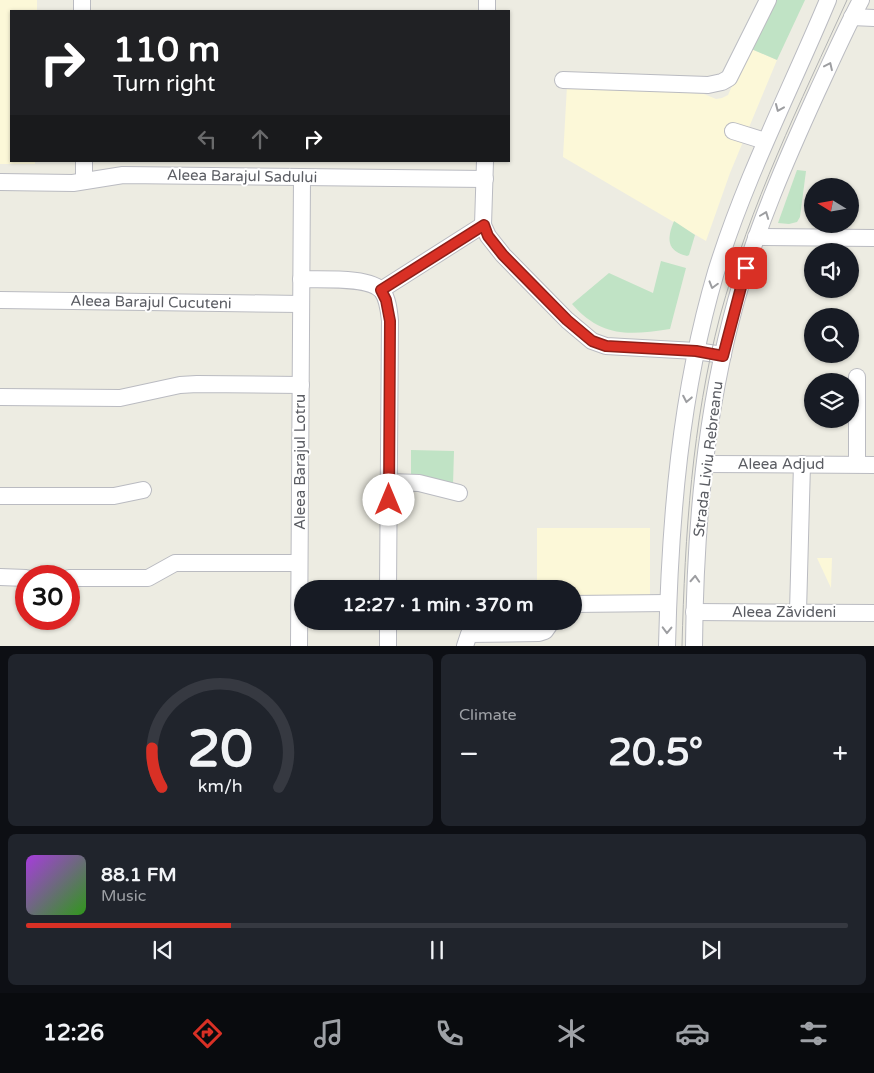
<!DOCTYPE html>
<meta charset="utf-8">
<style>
:root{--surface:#171b24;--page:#20242c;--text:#f1f3f6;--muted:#9ea1a6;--line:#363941;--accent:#d93025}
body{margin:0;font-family:"Varela Round",sans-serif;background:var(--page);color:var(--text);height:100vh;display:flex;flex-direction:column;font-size:19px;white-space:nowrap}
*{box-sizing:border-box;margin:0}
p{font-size:16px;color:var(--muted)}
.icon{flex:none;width:28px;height:28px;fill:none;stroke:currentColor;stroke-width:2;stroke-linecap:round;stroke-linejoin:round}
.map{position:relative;height:646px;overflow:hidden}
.sheet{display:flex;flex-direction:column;gap:8px;padding:8px;background:#0d0f14;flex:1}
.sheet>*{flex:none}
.hud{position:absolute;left:10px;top:10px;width:500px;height:152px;border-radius:0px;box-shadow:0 1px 4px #0004;background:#202124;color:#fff;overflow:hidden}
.needle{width:32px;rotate:281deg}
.controls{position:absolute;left:804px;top:178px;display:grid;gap:10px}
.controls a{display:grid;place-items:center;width:55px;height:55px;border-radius:50%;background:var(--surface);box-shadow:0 1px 4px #0004;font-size:25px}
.speed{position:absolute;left:15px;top:565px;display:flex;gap:10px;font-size:25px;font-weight:700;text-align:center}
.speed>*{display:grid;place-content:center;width:65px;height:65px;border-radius:50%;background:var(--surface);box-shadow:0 1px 4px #0004;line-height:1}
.speed .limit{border:8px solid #d22;background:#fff;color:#111}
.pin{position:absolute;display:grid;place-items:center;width:42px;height:42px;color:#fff;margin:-21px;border-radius:10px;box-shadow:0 2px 8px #0006}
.me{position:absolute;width:55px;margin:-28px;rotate:0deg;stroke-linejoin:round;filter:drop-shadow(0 0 4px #0008)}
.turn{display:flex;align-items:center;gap:18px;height:105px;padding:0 20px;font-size:22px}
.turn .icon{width:65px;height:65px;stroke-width:2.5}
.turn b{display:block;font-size:35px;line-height:42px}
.lanes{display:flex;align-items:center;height:48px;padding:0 20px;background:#0003;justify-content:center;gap:25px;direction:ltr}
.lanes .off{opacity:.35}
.big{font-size:38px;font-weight:800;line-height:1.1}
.sheet .widget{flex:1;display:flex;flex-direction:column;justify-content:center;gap:8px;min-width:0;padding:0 18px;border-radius:8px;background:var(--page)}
.sheet .dial{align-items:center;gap:0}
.dial svg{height:130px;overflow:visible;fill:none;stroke:var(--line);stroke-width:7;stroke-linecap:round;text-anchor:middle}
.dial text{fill:var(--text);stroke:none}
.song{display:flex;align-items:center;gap:15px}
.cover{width:60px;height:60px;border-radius:8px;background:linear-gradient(135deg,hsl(280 70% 55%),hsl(110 70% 35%))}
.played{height:5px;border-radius:2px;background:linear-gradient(90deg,var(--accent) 25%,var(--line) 25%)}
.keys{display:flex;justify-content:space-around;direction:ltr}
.heat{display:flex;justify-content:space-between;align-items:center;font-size:28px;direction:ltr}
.sheet .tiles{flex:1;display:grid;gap:8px;grid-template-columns:1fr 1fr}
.widget:last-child{grid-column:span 2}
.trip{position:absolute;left:294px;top:580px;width:288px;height:50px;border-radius:25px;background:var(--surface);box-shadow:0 1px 4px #0004;font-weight:800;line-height:50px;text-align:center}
.dock{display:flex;height:80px;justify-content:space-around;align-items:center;background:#090b0e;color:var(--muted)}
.dock .icon{width:35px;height:35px}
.dock .selected{color:var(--accent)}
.dock b{font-size:22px;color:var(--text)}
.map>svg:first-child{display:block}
.commercial{fill:#fcf8d8}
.green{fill:#c0e3c5}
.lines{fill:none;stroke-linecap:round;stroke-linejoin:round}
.minor-casing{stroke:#babbc1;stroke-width:18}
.minor{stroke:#fff;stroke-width:16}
.tram{stroke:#b3b4b4;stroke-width:1}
.oneway{stroke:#9d9ea1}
.route-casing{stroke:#8d1f18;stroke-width:12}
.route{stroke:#d93025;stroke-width:9}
.labels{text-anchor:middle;stroke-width:4;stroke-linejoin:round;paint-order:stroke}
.street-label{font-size:15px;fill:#5b5d63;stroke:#fff}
</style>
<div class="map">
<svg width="874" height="646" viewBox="0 0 874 646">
<rect width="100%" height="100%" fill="#edece2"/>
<!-- commercial -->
<g class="commercial">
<polygon points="0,0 37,0 37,11 11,11 11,161 35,161 35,164 0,164"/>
<polygon points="749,48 777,60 730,173 706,241 563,157 567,86 677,92 704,94 716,99 722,98 728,95"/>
<polygon points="537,528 650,528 650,602 573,602 572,589 537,589"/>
<polygon points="817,558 832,558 831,588"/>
</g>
<!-- green -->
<g class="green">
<polygon points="773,0 805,0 777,60 749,48"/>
<polygon points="797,170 806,171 800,217 797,222 789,224 778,223"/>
<path d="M674,221L695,235L689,255L687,256C666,251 667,238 674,221Z"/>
<path d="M661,261L686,268L670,329C629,335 602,338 572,304L609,273L653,293Z"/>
<polygon points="411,450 454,451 453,485 411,481"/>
</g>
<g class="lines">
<!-- minor casing -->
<g class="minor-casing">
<g id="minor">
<polyline points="82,0 82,11"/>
<polyline points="487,11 487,0"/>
<polyline points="852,17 874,18"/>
<polyline points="563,80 708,85 722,82 729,78 768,0"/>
<polyline points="733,131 765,141"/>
<polyline points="84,161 84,181"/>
<polyline points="485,161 483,225 488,236 503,255 567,320 592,341 606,346 696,351 723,355"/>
<polyline points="0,182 73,183 123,175 485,179"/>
<polyline points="756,237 874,238"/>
<path d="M301,279C320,280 370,276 382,291C388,299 389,311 390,321L388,589"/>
<polyline points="381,290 483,225"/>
<polyline points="0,300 301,304"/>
<polyline points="0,397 120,398 180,385 197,384 301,385"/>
<polyline points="705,464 874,465"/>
<polyline points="857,464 857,377"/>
<polyline points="389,482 419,483 459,493"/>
<polyline points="0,496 114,496 143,490"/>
<polyline points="0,577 26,578"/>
<polyline points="69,578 148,578 175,563 299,563"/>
<polyline points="572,604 668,603"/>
<polyline points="694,612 874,613"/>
<polyline points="798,612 802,464"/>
<polyline points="299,646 302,177"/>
<polyline points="388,646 388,621"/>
<polyline points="465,646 469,634 539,633 545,631 552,621"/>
<path d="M667,646C670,519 680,394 716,272C745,178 790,91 828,0"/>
<path d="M694,646C695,529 705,413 736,301C756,229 786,160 817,92C831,62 845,30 861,0"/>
</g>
</g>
<!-- minor -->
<use href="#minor" class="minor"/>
<!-- tram -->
<path class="tram" d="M682,646C685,534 692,424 720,316C750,205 800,103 847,0"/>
</g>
<!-- one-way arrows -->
<defs><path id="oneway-chevron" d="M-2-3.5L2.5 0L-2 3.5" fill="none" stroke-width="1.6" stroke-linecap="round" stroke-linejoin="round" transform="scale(1.25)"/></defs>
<g class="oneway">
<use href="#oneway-chevron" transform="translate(829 66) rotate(-65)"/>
<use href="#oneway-chevron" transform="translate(779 108) rotate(113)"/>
<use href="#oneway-chevron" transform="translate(765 215) rotate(-69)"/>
<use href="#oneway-chevron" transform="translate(713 285) rotate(106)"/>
<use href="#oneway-chevron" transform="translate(687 399) rotate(101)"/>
<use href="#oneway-chevron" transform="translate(695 579) rotate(-87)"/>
<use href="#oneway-chevron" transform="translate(667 630) rotate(91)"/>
</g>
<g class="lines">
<!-- route casing -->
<g class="route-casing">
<polyline id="route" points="389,500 390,321 386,300 381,290 484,225 488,236 503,255 567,320 592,341 606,346 696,351 723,356 746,268"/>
</g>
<!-- route -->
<use href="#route" class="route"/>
</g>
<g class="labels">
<!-- street labels -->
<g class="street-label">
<text transform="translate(242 176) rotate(1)" y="5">Aleea Barajul Sadului</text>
<text transform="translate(151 302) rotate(1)" y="5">Aleea Barajul Cucuteni</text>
<text transform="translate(708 459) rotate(-83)" y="5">Strada Liviu Rebreanu</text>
<text transform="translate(300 462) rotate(-90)" y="5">Aleea Barajul Lotru</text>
<text x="781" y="469">Aleea Adjud</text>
<text x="784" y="617">Aleea Zăvideni</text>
</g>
</g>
</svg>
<div class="controls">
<a><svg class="needle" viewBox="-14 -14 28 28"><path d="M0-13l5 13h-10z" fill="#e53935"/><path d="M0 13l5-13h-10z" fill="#9ea1a6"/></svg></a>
<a><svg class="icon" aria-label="sound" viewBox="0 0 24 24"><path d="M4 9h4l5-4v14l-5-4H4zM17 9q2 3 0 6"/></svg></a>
<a><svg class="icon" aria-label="search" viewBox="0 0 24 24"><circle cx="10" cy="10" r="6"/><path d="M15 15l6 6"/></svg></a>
<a><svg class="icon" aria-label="layers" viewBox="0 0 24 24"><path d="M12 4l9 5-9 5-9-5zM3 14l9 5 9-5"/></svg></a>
</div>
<div class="speed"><div class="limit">30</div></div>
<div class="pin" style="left:746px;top:268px;background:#d93025"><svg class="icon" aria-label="arrive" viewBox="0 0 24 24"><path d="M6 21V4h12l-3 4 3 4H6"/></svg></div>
<svg class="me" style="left:389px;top:500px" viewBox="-20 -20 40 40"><circle r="19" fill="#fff"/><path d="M0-13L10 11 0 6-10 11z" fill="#d93025"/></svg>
<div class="trip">12:27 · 1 min · 370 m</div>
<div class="hud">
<div class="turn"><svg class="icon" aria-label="right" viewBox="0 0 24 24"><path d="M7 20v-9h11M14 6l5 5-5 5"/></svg><div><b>110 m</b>Turn right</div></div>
<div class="lanes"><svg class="icon off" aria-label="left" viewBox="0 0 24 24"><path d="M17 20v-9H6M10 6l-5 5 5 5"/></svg><svg class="icon off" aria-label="ahead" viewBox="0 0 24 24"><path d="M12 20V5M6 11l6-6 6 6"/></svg><svg class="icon" aria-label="right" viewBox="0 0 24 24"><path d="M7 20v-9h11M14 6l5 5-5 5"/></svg></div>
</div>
</div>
<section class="sheet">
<div class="tiles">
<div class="widget dial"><svg viewBox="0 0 100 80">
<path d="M14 69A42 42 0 1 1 86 69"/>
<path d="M14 69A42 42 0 0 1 8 45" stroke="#d93025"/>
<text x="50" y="56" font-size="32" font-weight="700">20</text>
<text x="50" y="72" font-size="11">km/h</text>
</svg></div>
<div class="widget"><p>Climate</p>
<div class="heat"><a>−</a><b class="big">20.5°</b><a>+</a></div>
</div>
<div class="widget">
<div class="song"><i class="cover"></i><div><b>88.1 FM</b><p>Music</p></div></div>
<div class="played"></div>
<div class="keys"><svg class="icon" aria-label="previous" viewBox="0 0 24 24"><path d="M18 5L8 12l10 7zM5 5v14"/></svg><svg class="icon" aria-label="pause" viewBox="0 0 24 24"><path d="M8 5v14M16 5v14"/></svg><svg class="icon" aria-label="next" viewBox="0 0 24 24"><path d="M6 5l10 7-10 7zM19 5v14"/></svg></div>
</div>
</div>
</section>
<nav class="dock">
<b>12:26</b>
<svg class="icon selected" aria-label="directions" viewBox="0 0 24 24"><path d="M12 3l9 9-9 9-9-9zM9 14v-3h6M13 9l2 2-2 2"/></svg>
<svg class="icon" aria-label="music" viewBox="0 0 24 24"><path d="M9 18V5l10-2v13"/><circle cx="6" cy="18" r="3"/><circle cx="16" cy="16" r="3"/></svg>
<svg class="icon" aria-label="phone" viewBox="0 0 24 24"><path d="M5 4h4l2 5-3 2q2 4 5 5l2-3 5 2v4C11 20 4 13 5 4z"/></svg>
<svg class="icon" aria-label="climate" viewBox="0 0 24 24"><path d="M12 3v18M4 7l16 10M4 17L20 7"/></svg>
<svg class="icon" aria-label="car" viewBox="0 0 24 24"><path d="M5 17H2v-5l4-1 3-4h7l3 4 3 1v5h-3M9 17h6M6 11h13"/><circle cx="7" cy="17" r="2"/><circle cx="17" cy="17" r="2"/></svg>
<svg class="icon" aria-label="filters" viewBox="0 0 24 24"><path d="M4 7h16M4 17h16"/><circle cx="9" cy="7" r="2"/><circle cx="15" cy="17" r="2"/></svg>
</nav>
